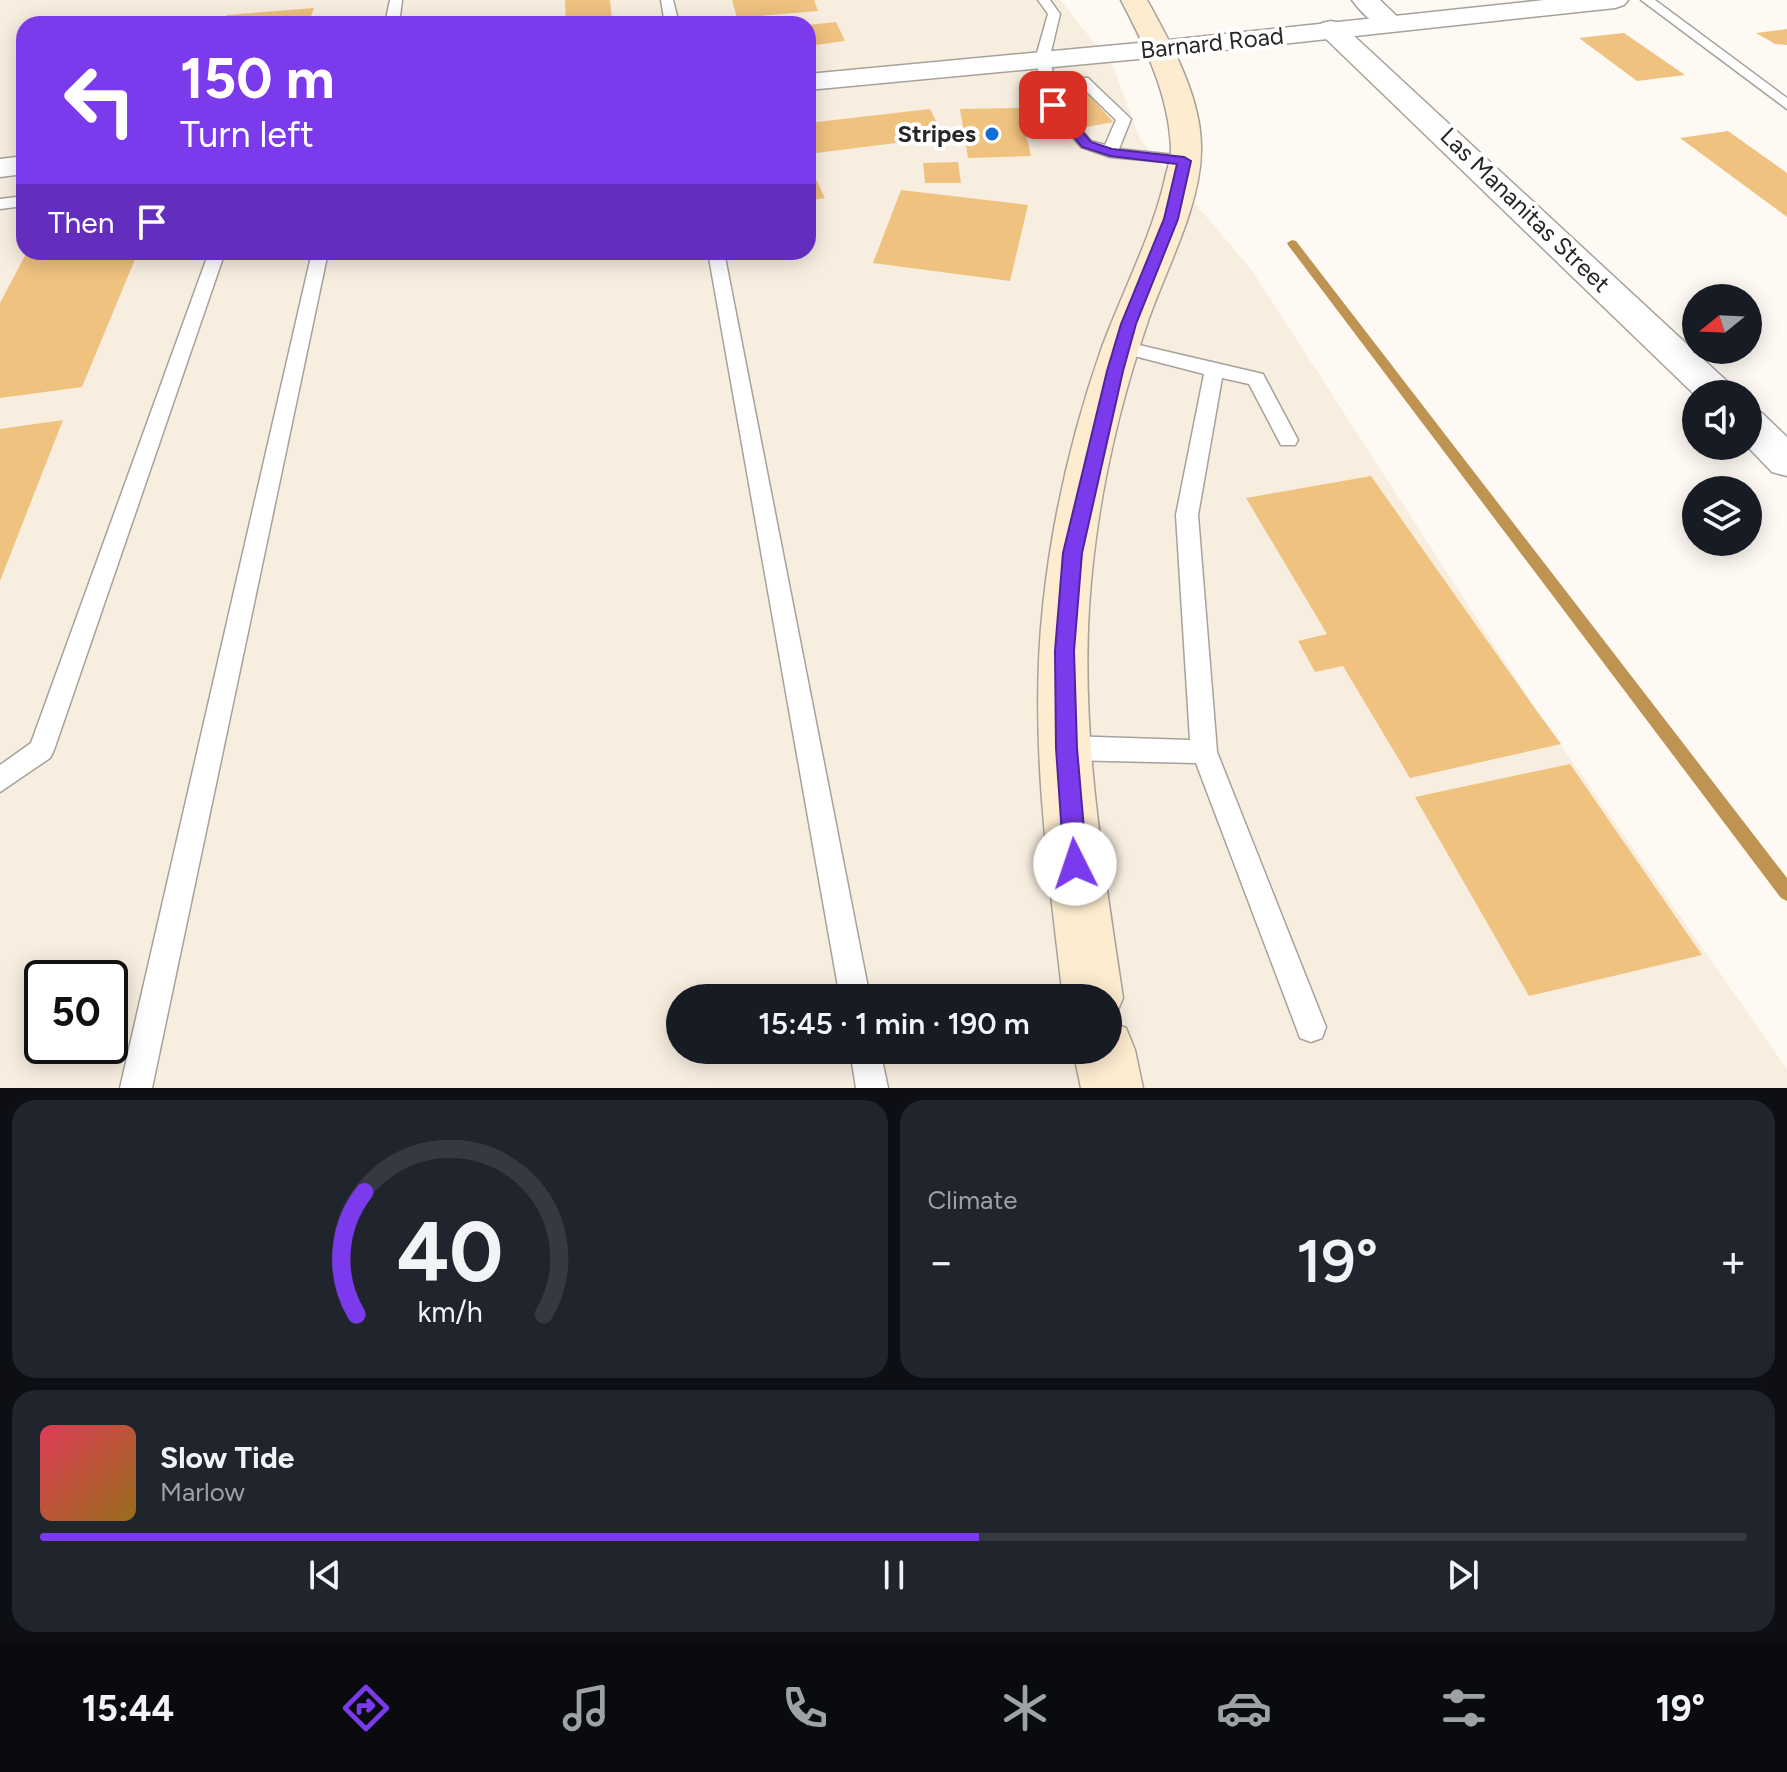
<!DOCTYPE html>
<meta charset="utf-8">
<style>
:root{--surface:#171b24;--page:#20242c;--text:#f1f3f6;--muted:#9ea1a6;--line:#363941;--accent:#7c3aed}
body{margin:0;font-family:Figtree,sans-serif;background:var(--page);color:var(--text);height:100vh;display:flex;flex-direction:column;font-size:30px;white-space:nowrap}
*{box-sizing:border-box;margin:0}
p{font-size:26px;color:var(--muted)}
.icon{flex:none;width:44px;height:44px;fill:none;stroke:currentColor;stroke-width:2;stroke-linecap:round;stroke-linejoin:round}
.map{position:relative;height:1088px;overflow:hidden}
.drawer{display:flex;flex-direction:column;gap:12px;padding:12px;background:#0d0f14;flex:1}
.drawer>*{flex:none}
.top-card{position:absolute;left:16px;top:16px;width:800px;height:244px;border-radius:24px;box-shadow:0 4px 20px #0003;background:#7c3aed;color:#fff;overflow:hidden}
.needle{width:52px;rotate:252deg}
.buttons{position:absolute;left:1682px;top:284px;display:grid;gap:16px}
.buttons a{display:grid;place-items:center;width:80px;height:80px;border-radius:50%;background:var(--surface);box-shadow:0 4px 20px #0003;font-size:40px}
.speed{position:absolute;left:24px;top:960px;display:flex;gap:16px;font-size:40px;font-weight:700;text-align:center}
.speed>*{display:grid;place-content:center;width:104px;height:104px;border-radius:50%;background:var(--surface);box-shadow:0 4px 20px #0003;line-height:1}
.speed .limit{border:4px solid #111;border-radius:12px;background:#fff;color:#111}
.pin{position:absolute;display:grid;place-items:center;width:68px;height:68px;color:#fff;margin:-34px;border-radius:16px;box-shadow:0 4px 12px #0006}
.me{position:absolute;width:88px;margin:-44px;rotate:356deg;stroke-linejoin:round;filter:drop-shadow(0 0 6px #0008)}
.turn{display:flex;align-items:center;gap:28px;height:168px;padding:0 32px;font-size:36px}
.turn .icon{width:104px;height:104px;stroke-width:2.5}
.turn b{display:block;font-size:56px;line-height:68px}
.then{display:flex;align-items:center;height:76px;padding:0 32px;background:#0003;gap:16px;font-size:30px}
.big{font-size:60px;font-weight:600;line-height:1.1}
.drawer .widget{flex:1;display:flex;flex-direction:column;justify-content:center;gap:12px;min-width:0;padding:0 28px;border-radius:24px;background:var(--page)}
.drawer .dial{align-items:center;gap:0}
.dial svg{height:208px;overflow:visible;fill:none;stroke:var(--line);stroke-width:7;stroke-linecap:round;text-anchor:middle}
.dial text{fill:var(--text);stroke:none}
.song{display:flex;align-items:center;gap:24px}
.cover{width:96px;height:96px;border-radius:12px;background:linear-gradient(135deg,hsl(350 70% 55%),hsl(40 70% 35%))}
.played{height:8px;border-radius:4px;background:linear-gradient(90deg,var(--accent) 55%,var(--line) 55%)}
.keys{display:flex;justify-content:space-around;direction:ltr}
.heat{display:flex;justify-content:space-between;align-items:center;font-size:44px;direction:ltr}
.drawer .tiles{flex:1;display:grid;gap:12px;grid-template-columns:1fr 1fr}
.widget:last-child{grid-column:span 2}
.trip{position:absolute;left:666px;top:984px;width:456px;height:80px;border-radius:40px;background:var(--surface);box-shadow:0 4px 20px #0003;font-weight:600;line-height:80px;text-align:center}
.menu{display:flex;height:128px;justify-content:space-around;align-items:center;background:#090b0e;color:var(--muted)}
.menu .icon{width:56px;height:56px}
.menu .current{color:var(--accent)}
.menu b{font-size:36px;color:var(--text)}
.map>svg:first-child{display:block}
.built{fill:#f8eee0;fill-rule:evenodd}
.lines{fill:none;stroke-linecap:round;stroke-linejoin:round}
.stream{fill:#bf9351;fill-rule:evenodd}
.building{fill:#efc27f}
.service-casing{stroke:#a6a19a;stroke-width:3}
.minor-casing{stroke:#a6a19a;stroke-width:3}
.tertiary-casing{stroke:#a6a19a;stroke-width:3}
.secondary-casing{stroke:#a6a19a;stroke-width:3}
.service{fill:#fff;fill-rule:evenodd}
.minor{fill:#fff;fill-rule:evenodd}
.tertiary{fill:#fff;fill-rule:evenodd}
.secondary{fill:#feecd0;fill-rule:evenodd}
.route{fill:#7c3aed;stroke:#51269a;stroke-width:2}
.poi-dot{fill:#136dd6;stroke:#fff;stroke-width:3}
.labels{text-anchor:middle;stroke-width:8;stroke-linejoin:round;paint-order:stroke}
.far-street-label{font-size:24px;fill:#292725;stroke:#fff}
.far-poi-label{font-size:24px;font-weight:bold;fill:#292725;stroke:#fff;text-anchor:end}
</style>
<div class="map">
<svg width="1787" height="1088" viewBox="0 0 1787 1088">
<rect width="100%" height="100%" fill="#fef9f2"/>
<!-- built -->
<path class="built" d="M0,0H1060L1113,66L1140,139L1251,269L1534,707L1787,1069V1088H0ZM24,24H808V252H24ZM42,978H110V1046H42ZM680,998H1108V1050H680Z"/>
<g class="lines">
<!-- stream -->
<polygon class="stream" points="1292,240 1296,241 1787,878 1787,901 1781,898 1288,245 1287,243"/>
</g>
<!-- building -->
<g class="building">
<polygon points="565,0 610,0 612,21 566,24"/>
<polygon points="732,0 814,0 818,11 737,18"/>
<polygon points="314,8 308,24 223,24 227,15"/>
<polygon points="836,22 845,41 808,46 808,25"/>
<polygon points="1787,29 1787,45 1775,44 1756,33"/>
<polygon points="1624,33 1685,75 1637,81 1579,38"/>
<polygon points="1086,91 1113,122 1081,128 1054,96"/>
<polygon points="1020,108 1031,156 968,158 960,109"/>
<polygon points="930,109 944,137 808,154 808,123"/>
<polygon points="1728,131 1787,173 1787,217 1680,138"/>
<polygon points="958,162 961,183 925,183 923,163"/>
<polygon points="808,171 812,171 825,198 808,201"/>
<polygon points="901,190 1028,205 1010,281 873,263"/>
<polygon points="27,252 138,252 82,387 0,398 0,303"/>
<polygon points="63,420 0,581 0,429"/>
<polygon points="1371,476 1534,707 1561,744 1410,778 1343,666 1315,672 1298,641 1327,634 1246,498"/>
<polygon points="1570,764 1702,955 1529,996 1415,797"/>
</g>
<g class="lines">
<!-- service casing -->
<g class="service-casing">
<g id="service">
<polygon points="390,0 402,0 399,24 385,24"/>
<polygon points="661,0 673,0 679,24 665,24"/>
<path d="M1038,0H1050L1060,14L1049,60L1055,78H1088L1131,119L1119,149L1184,156L1192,161L1189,164L1110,157L1081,147L1029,85L1041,80L1035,60L1048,14ZM1080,85L1116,120L1105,145L1091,141L1046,88Z"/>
<polygon points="1641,0 1655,0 1787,98 1787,109"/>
<polygon points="24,196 24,206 0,209 0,199"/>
<polygon points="209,252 225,252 54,750 50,758 0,792 0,765 31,743"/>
<polygon points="312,252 328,252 152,1088 120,1088"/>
<polygon points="708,252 724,252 870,998 840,998"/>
<polygon points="1122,341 1263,374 1298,440 1295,445 1281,445 1249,384 1222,378 1198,515 1217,752 1326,1027 1322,1038 1311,1042 1300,1038 1296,1027 1196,763 1066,760 1057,756 1053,748 1057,740 1066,736 1190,740 1176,515 1204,374 1115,351 1113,347"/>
<polygon points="850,1050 880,1050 888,1088 856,1088"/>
</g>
</g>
<!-- minor casing -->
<g class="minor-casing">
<g id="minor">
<path d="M1352,0H1380L1404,23L1400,29C1381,33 1363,15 1352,0Z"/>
<polygon points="1331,21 1340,23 1731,385 1736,394 1696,396 1322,35 1318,29 1322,23"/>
<polygon points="1748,409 1762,413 1787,437 1787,476 1772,472 1747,446"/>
</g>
</g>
<!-- tertiary casing -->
<g class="tertiary-casing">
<g id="tertiary">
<polygon points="1544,0 1628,0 1624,5 1615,8 1160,57 808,90 808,74 1160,41"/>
<polygon points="24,156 24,174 0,177 0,159"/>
</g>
</g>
<!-- secondary casing -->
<g class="secondary-casing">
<path id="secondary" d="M1121,0H1147C1171,44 1203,99 1201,152C1200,208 1165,271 1147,324C1116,415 1095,512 1089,608C1081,738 1104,869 1123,998L1114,1019L1109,1021L1126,1028L1135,1050L1143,1088H1081L1073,1050H1108V998H1063C1048,869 1029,736 1043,606C1052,519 1073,430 1102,347C1122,293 1150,240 1164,183C1166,172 1171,160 1171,148C1169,95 1145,46 1121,0Z"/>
</g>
<!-- service -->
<use href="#service" class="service"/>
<!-- minor -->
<use href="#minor" class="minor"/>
<!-- tertiary -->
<use href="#tertiary" class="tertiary"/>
<!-- secondary -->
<use href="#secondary" class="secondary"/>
</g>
<!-- route -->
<polygon class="route" points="1049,102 1057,102 1091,142 1112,149 1184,157 1191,161 1178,219 1136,324 1123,371 1082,553 1074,651 1077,748 1087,864 1083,871 1075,875 1067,871 1064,864 1056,748 1055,651 1063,553 1107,371 1121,324 1164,219 1177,164 1110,156 1082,147 1049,108"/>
<!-- markers -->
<circle class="poi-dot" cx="992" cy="134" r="8"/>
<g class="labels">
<!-- far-street labels -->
<g class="far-street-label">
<text transform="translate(1212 43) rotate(-6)" y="8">Barnard Road</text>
<text transform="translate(1525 210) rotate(44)" y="8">Las Mananitas Street</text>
</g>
<!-- far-poi labels -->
<g class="far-poi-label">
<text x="976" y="142">Stripes</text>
</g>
</g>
</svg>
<div class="buttons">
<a><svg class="needle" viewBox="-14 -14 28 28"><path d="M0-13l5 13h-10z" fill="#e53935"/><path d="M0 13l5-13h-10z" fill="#9ea1a6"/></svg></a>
<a><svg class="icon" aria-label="sound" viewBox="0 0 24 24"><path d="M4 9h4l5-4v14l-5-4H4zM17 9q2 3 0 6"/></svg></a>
<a><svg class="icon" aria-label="layers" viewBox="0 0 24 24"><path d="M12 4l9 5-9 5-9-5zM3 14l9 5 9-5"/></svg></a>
</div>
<div class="speed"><div class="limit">50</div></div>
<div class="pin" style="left:1053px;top:105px;background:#d93025"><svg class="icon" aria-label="arrive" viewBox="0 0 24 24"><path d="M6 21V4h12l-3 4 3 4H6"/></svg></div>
<svg class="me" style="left:1075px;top:864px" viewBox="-20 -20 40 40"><circle r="19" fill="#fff"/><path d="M0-13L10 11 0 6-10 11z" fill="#7c3aed"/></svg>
<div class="trip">15:45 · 1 min · 190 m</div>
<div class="top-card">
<div class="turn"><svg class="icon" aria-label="left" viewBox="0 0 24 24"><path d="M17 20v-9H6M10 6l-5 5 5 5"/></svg><div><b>150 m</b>Turn left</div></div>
<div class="then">Then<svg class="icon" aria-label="arrive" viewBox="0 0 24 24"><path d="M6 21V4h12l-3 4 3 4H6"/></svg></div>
</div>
</div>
<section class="drawer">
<div class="tiles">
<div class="widget dial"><svg viewBox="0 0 100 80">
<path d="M14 69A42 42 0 1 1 86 69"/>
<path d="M14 69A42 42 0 0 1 17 22" stroke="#7c3aed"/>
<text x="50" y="56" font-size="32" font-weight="700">40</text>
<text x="50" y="72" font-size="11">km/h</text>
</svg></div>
<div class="widget"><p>Climate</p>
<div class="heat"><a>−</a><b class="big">19°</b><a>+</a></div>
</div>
<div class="widget">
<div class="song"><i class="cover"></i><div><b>Slow Tide</b><p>Marlow</p></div></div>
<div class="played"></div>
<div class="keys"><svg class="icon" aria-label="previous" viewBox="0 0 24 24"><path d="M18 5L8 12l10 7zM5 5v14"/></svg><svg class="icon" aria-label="pause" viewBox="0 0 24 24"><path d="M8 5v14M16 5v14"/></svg><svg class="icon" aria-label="next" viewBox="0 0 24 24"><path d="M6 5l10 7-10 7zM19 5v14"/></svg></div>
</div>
</div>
</section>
<nav class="menu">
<b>15:44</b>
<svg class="icon current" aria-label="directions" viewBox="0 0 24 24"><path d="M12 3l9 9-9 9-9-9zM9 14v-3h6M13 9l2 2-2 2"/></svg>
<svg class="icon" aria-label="music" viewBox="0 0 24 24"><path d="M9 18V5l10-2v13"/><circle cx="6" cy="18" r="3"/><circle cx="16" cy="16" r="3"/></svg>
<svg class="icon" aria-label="phone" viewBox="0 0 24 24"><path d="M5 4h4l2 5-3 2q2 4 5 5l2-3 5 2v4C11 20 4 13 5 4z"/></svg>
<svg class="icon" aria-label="climate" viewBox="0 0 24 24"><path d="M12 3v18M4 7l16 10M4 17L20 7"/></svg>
<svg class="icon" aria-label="car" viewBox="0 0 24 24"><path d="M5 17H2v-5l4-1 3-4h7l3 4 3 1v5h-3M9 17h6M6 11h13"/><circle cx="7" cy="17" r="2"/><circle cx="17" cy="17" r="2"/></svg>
<svg class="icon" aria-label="filters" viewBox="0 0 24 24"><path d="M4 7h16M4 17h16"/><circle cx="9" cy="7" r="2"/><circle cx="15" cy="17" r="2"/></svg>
<b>19°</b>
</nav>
